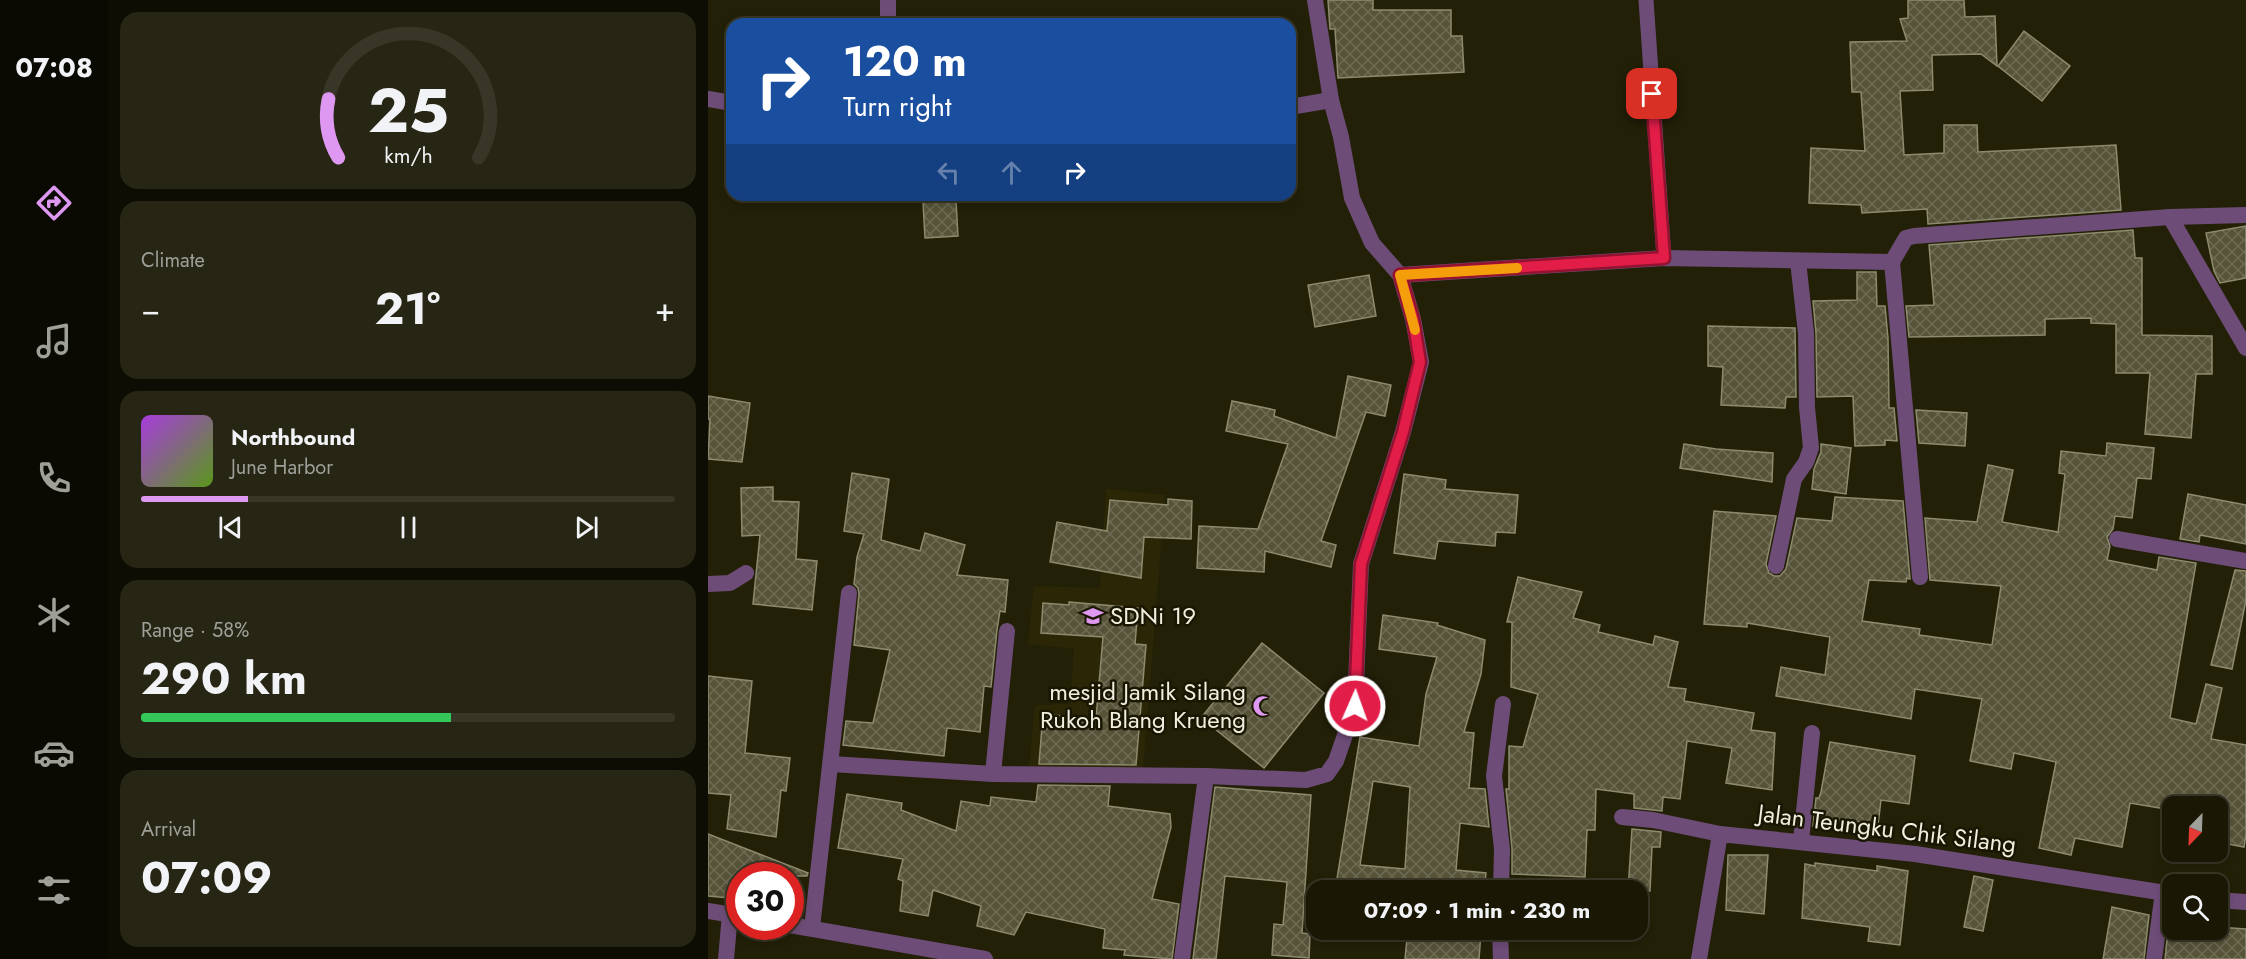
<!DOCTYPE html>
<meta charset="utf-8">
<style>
:root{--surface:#1a1805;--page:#272513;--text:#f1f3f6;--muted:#9fa09a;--line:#383727;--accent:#de98f2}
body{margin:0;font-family:Jost,sans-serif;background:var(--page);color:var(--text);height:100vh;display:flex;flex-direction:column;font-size:22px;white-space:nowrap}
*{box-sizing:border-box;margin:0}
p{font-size:20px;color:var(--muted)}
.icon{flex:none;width:33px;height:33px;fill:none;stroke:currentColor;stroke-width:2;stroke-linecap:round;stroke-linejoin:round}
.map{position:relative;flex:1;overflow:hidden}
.side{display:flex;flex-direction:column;gap:12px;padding:12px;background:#0e0d03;width:600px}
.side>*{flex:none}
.hud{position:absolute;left:18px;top:18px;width:570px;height:183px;border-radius:18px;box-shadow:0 3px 9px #0003,0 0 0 2px var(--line);background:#1a4fa0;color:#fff;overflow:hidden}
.needle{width:39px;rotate:203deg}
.buttons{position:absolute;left:1454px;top:796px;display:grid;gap:12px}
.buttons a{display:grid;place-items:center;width:66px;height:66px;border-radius:12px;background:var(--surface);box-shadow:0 3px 9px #0003,0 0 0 2px var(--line);font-size:30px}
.speed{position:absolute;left:18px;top:862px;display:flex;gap:12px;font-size:30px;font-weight:700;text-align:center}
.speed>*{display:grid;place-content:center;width:78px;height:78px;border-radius:50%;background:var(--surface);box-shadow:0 3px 9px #0003,0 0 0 2px var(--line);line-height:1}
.speed .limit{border:9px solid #d22;background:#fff;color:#111}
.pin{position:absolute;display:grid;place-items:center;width:51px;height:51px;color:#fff;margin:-26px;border-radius:12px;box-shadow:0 3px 9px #0006}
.me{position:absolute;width:66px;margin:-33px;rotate:2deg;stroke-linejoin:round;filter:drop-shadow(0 0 4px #0008)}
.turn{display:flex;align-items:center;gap:21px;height:126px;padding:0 18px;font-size:27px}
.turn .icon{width:78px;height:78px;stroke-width:2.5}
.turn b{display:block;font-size:42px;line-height:51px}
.lanes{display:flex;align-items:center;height:57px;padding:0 18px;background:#0003;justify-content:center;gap:30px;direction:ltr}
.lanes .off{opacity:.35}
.big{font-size:45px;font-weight:700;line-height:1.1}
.side .card{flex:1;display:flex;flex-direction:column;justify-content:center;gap:9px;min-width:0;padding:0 21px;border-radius:18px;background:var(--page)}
.side .dial{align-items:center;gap:0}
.dial svg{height:156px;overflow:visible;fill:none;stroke:var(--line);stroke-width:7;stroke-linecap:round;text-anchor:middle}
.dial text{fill:var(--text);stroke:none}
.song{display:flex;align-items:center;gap:18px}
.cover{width:72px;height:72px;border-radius:9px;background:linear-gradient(135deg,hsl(280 70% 55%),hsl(90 70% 35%))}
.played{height:6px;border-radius:3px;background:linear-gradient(90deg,var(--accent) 20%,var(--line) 20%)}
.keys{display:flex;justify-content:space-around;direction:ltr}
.heat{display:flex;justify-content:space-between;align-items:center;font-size:33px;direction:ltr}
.charge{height:9px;border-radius:4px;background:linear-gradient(90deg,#34c759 58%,var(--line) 0)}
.trip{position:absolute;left:598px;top:880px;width:342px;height:60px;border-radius:18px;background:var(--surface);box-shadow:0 3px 9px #0003,0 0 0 2px var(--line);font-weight:700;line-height:60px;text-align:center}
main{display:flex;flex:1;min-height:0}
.tab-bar{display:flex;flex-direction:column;width:108px;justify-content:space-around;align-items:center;background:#0a0a02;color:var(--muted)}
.tab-bar .icon{width:42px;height:42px}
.tab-bar .current{color:var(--accent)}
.tab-bar b{font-size:27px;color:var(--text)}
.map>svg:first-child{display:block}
.built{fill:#2b2706}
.building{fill:url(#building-cross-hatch);stroke:#8d8a6e;stroke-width:1.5;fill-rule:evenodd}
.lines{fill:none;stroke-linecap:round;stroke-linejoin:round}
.service{stroke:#6e4c78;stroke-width:15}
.minor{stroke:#6e4c78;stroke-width:16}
.tertiary{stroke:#6e4c78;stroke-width:16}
.route-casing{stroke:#92132f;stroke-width:15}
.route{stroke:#e11d48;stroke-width:10}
.slow{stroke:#f59e0b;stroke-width:10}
.labels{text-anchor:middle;stroke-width:5;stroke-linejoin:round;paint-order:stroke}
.poi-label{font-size:24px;fill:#f0eedf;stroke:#191601;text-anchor:start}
.street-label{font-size:24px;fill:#f0eedf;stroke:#191601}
</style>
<main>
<nav class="tab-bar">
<b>07:08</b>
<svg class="icon current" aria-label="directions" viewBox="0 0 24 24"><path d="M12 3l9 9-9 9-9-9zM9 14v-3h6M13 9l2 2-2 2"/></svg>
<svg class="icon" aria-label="music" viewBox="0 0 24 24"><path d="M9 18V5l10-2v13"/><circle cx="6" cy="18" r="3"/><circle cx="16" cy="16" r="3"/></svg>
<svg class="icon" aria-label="phone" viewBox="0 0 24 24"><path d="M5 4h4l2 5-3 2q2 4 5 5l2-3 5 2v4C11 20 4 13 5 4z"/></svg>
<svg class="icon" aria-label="climate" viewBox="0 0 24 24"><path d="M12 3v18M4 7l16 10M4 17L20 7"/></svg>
<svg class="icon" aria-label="car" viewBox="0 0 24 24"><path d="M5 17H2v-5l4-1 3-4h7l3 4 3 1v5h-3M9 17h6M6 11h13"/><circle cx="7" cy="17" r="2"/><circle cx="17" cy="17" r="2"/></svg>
<svg class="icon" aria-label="filters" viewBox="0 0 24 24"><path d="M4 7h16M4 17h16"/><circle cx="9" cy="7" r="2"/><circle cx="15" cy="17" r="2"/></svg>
</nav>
<section class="side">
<div class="card dial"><svg viewBox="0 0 100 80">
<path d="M14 69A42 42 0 1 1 86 69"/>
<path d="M14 69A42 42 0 0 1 9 39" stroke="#de98f2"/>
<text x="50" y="56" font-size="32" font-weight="700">25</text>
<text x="50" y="72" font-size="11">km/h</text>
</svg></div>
<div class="card"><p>Climate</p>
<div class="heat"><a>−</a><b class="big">21°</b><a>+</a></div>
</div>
<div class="card">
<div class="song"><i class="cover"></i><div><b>Northbound</b><p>June Harbor</p></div></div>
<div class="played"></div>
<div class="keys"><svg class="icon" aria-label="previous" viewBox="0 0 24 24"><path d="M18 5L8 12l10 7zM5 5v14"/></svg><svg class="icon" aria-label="pause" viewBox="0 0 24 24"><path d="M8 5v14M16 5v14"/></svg><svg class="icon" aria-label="next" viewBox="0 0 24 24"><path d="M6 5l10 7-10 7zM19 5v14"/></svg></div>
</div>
<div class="card"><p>Range · 58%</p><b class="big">290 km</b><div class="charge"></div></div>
<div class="card"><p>Arrival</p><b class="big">07:09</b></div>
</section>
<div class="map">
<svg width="1538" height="959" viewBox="0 0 1538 959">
<defs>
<pattern id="building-cross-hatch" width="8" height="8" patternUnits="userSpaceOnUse" patternTransform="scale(1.5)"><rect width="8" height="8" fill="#565339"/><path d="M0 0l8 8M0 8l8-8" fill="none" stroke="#6f6c55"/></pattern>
</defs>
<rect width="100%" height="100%" fill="#222007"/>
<!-- built -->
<polygon class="built" points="398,489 457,495 435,770 321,770 327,705 362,704 366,649 320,644 326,586 392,588"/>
<!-- building -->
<g class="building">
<polygon points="620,0 665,0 665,10 743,10 743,36 754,36 756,72 630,78 627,29 622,29"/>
<polygon points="1200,0 1256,0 1257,17 1287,16 1289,66 1273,54 1224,55 1225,90 1192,91 1196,155 1236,153 1236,125 1269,125 1270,152 1408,145 1413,210 1220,224 1219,209 1154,213 1153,205 1101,203 1103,148 1157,151 1153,92 1144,92 1142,42 1199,41 1192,19 1200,18"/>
<polygon points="1316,31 1362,66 1334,101 1290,66"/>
<polygon points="248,201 250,236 217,238 215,202"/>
<polygon points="1538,226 1538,278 1512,283 1506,271 1498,233"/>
<polygon points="1425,230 1427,258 1434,258 1434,335 1504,336 1504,374 1488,374 1483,438 1437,434 1442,373 1408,373 1408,324 1383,323 1383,318 1337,319 1337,335 1201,337 1198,306 1226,305 1221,245"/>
<polygon points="1149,272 1168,272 1169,306 1177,306 1180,338 1181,408 1186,408 1189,441 1177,440 1177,445 1147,446 1145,396 1109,397 1108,333 1105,301 1149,300"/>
<polygon points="661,275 668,316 607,327 600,285"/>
<polygon points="1000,326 1087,328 1088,397 1078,397 1077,408 1013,405 1015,367 1000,366"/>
<polygon points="640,376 683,385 677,416 658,412 613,541 628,545 623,567 557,551 556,572 489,568 491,526 550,529 580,444 518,431 524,401 567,410 566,416 628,438"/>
<polygon points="0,396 42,403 34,462 0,459 2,419 0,419"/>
<polygon points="1208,410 1259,413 1257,446 1211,443"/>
<polygon points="1399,443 1446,448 1443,479 1429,478 1424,518 1407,516 1405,529 1399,537 1402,546 1399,560 1449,570 1451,557 1488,563 1462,718 1488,724 1498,684 1514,688 1503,739 1538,745 1538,834 1536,847 1509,842 1509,807 1464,807 1464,810 1422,803 1414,847 1367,838 1363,855 1331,848 1348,762 1306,753 1303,769 1262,761 1274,699 1207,689 1203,719 1068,696 1073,667 1117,675 1122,637 1039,623 1039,627 996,624 1006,511 1068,516 1058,564 1061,573 1066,576 1072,576 1078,569 1089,518 1124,521 1127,497 1195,501 1202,579 1199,578 1198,582 1161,580 1154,621 1212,629 1211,635 1284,645 1293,586 1222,580 1217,518 1269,522 1280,465 1305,470 1294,522 1350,532 1357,474 1351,473 1353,451 1398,456"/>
<polygon points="976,444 1008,449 1065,453 1064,482 972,468"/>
<polygon points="1113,444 1143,448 1138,494 1104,489 1106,469 1113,452"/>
<polygon points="144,473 181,479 173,540 212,551 217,533 257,545 249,575 300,580 297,612 292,611 289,630 283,687 276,686 272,732 239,728 236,756 135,745 138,721 165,723 182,650 146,645 151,594 150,588 146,584 149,557 156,534 136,531"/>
<polygon points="696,474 738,480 737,489 810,495 807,533 788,532 787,546 730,541 727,559 686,553"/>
<polygon points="65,487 65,501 91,502 88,559 109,561 104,610 45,604 52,535 34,536 33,488"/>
<polygon points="1480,494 1538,505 1538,544 1492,535 1491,542 1472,539"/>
<polygon points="460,499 484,501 483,539 436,537 433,578 342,562 349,522 399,531 402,500 460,505"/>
<polygon points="1527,570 1538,571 1538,600 1524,669 1503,665"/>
<polygon points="810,577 874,592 865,618 892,625 890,632 945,645 947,636 970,642 960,687 978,689 976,701 1046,713 1043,730 1067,733 1064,790 1018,783 1024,748 979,741 972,799 955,797 954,811 926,808 926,794 888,789 887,830 879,830 877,877 804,874 804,848 798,789 801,789 801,746 815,747 830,694 803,687 804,622 799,622"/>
<polygon points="361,602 430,608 427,644 438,645 428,765 331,764 335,714 388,719 395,637 333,633 335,603 361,605"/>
<path d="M675,615L730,623L729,625L777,640L773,674L756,732L766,733L761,788L777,789L781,827L752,823L748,870L778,873L776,891H627L652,737L711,746L718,694L729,657L671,649ZM665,781L702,787L697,869L652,865Z"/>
<polygon points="554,643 616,693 556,768 493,718"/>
<polygon points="0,676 44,681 37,753 82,758 78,791 73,790 68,837 19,829 23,795 0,793"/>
<polygon points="1122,742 1207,756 1201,804 1173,800 1170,825 1132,819 1132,822 1124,821 1123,828 1105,826 1108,798 1111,798 1113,792"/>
<polygon points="330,785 402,786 400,806 462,814 463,827 444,899 471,904 464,959 416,955 417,950 395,948 397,929 318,912 306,935 269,926 273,906 225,890 220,916 192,911 195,881 190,879 195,859 130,848 139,794 194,803 193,810 248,831 253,801 282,806 283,797 328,802"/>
<polygon points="507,787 603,795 594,933 602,934 601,958 564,955 566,924 575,925 579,882 517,876 508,959 485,959"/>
<polygon points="924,829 953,832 952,847 944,847 942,891 920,891"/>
<polygon points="0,834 100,873 99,876 32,876 32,899 0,896"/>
<polygon points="1020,855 1060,855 1056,914 1018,910"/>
<polygon points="1107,863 1169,871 1169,866 1200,871 1192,945 1160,941 1162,927 1094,918 1097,864 1107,866"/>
<polygon points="1266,876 1285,880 1275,931 1256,927"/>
<polygon points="1404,907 1441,915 1436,959 1395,959"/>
<polygon points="1509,927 1538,929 1538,959 1457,959 1460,930 1509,930"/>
<polygon points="720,930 773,933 771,959 697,959 699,938 720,940"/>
</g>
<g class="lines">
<!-- service -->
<polyline class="service" points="938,0 956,258"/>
<!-- minor -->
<g class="minor">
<polyline points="178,24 180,21 180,0"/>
<polyline points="0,99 24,103"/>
<polyline points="582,107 623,100"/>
<polyline points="1462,217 1538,348"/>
<polyline points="1184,262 1212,577"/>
<polyline points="692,275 956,258 1184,262 1198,238 1206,236 1462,217 1538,215"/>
<polyline points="1409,539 1538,561"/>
<polyline points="1068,566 1086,479 1098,462 1103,448 1099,407 1098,333 1090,261"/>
<polyline points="0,584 22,583 38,573"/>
<polyline points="123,764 285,774 498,776 474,959"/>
<polyline points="285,774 299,631"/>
<polyline points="498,776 598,780 619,774 628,761 647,706 653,564 695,432 713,362 705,319 692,275 664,243 644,198 633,137 623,100 607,0"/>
<polyline points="914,817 945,820 1012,834"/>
<polyline points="1093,841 1104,733"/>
<polyline points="793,891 794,849 786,776 795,704"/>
<polyline points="104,928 141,593"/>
<polyline points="792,930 793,959"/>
<polyline points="1446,959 1455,892"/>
</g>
<!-- tertiary -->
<g class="tertiary">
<polyline points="1509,900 1538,902"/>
<polyline points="0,911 31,916"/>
<polyline points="82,925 277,959"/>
<polyline points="18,959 22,914"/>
<polyline points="991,959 1012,834 1207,854 1464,894"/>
</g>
</g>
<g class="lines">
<!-- route casing -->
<g class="route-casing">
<polyline id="route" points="647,706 653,564 695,432 712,362 705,319 692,275 956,258 944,94"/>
</g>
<!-- route -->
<use href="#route" class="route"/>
<!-- slow -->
<polyline class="slow" points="707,330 692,275 809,268"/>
</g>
<!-- icons -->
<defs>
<g id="school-bare" transform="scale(1.62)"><path d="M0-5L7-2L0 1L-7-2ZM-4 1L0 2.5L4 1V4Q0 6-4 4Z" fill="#de98f2" stroke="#191601" stroke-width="2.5" paint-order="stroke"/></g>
<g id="mosque-bare" transform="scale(1.62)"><path d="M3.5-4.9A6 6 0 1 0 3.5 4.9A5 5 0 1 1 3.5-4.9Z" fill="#de98f2" stroke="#191601" stroke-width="2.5" paint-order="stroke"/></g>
</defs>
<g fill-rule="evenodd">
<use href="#school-bare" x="385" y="616"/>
<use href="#mosque-bare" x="555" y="706"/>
</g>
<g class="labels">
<!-- poi labels -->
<g class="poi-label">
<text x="402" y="624">SDNi 19</text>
<text x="538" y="700" text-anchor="end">mesjid Jamik Silang<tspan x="538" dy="28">Rukoh Blang Krueng</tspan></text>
</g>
<!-- street labels -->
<g class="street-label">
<text transform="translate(1179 829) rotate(7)" y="8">Jalan Teungku Chik Silang</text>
</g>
</g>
</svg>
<div class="buttons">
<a><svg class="needle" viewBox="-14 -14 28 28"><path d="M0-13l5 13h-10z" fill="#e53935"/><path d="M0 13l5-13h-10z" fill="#9fa09a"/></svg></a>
<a><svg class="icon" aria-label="search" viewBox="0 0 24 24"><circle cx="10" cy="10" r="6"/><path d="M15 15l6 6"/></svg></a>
</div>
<div class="speed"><div class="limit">30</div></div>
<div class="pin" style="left:944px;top:94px;background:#d93025"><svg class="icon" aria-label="arrive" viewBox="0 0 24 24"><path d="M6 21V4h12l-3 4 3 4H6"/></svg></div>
<svg class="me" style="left:647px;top:706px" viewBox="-20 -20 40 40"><circle r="17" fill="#e11d48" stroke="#fff" stroke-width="3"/><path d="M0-11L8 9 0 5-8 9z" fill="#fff"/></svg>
<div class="trip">07:09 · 1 min · 230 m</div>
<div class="hud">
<div class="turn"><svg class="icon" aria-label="right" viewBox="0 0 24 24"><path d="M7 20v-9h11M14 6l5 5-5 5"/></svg><div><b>120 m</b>Turn right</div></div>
<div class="lanes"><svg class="icon off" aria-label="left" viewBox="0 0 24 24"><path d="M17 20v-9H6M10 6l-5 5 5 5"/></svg><svg class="icon off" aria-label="ahead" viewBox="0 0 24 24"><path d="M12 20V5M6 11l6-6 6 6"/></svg><svg class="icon" aria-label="right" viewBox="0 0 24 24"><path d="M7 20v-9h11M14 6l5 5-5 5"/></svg></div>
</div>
</div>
</main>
